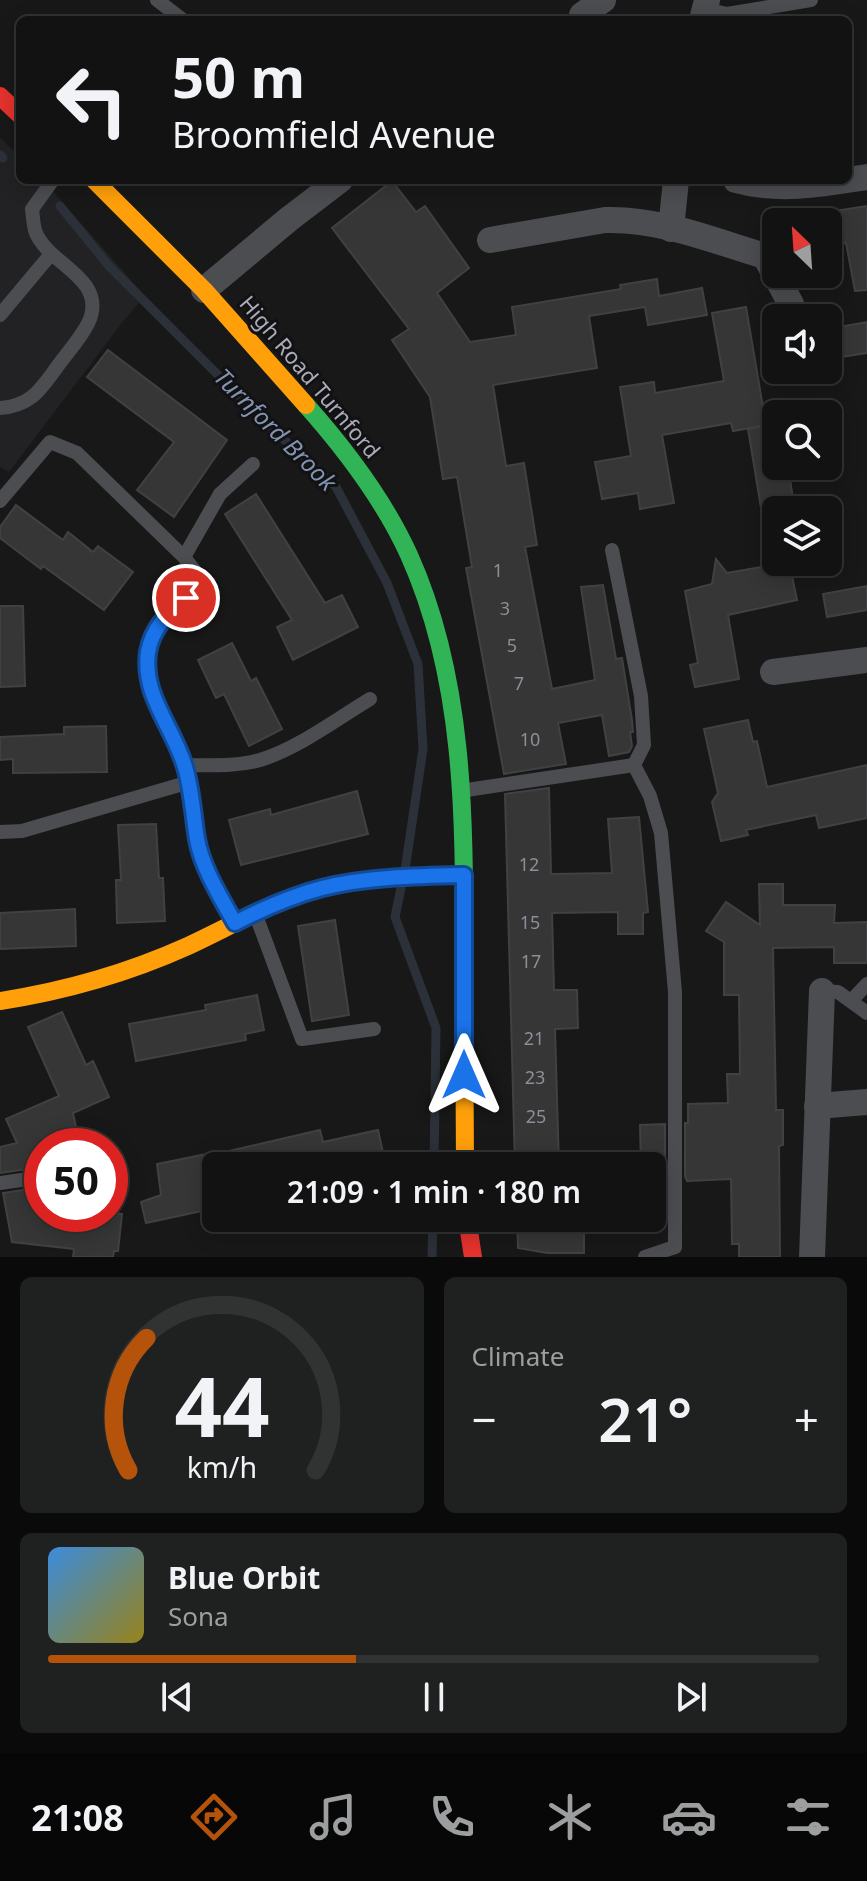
<!DOCTYPE html>
<meta charset="utf-8">
<style>
:root{--surface:#121212;--page:#1f2020;--text:#f1f3f6;--muted:#9c9e9f;--line:#313232;--accent:#b45309}
body{margin:0;font-family:"Noto Sans",sans-serif;background:var(--page);color:var(--text);height:100vh;display:flex;flex-direction:column;font-size:30px;white-space:nowrap}
*{box-sizing:border-box;margin:0}
p{font-size:26px;color:var(--muted)}
.icon{flex:none;width:44px;height:44px;fill:none;stroke:currentColor;stroke-width:2;stroke-linecap:round;stroke-linejoin:round}
.map{position:relative;height:1257px;overflow:hidden}
.side{display:flex;flex-direction:column;gap:20px;padding:20px;background:#0a0a0a;flex:1}
.side>*{flex:none}
.hud{position:absolute;left:16px;top:16px;width:836px;height:168px;border-radius:12px;box-shadow:0 4px 20px #0003,0 0 0 2px var(--line);background:#121212;color:var(--text);overflow:hidden}
.needle{width:52px;rotate:335deg}
.controls{position:absolute;left:762px;top:208px;display:grid;gap:16px}
.controls a{display:grid;place-items:center;width:80px;height:80px;border-radius:12px;background:var(--surface);box-shadow:0 4px 20px #0003,0 0 0 2px var(--line);font-size:40px}
.speed{position:absolute;left:24px;top:1128px;display:flex;gap:16px;font-size:40px;font-weight:700;text-align:center}
.speed>*{display:grid;place-content:center;width:104px;height:104px;border-radius:50%;background:var(--surface);box-shadow:0 4px 20px #0003,0 0 0 2px var(--line);line-height:1}
.speed .limit{border:12px solid #d22;background:#fff;color:#111}
.pin{position:absolute;display:grid;place-items:center;width:68px;height:68px;color:#fff;margin:-34px;border:4px solid #fff;border-radius:50%;box-shadow:0 2px 8px #0007}
.me{position:absolute;width:88px;margin:-44px;rotate:0deg;stroke-linejoin:round;filter:drop-shadow(0 0 6px #0008)}
.turn{display:flex;align-items:center;gap:28px;height:168px;padding:0 24px;font-size:36px}
.turn .icon{width:104px;height:104px;stroke-width:2.5}
.turn b{display:block;font-size:56px;line-height:68px}
.big{font-size:60px;font-weight:600;line-height:1.1}
.side .widget{flex:1;display:flex;flex-direction:column;justify-content:center;gap:12px;min-width:0;padding:0 28px;border-radius:12px;background:var(--page)}
.side .dial{align-items:center;gap:0}
.dial svg{height:208px;overflow:visible;fill:none;stroke:var(--line);stroke-width:7;stroke-linecap:round;text-anchor:middle}
.dial text{fill:var(--text);stroke:none}
.song{display:flex;align-items:center;gap:24px}
.cover{width:96px;height:96px;border-radius:12px;background:linear-gradient(135deg,hsl(210 70% 55%),hsl(50 70% 35%))}
.played{height:8px;border-radius:4px;background:linear-gradient(90deg,var(--accent) 40%,var(--line) 40%)}
.keys{display:flex;justify-content:space-around;direction:ltr}
.heat{display:flex;justify-content:space-between;align-items:center;font-size:44px;direction:ltr}
.side .tiles{flex:1;display:grid;gap:20px;grid-template-columns:1fr 1fr}
.widget:last-child{grid-column:span 2}
.trip{position:absolute;left:202px;top:1152px;width:464px;height:80px;border-radius:12px;background:var(--surface);box-shadow:0 4px 20px #0003,0 0 0 2px var(--line);font-weight:600;line-height:80px;text-align:center}
.menu{display:flex;height:128px;justify-content:space-around;align-items:center;background:#070707;color:var(--muted)}
.menu .icon{width:56px;height:56px}
.menu .selected{color:var(--accent)}
.menu b{font-size:36px;color:var(--text)}
.map>svg:first-child{display:block}
.built{fill:#222224}
.lines{fill:none;stroke-linecap:round;stroke-linejoin:round}
.stream{stroke:#2c3139;stroke-width:9}
.building{fill:#363637;stroke:#414144;stroke-width:2}
.lane{stroke:#4c4d51;stroke-width:14}
.street{stroke:#4c4d51;stroke-width:26}
.fast{stroke:#30b455;stroke-width:18}
.slow{stroke:#ff9f0a;stroke-width:18}
.jam{stroke:#e5322d;stroke-width:18}
.route-casing{stroke:#114b97;stroke-width:20}
.route{stroke:#1a73e8;stroke-width:14}
.labels{text-anchor:middle;stroke-width:6;stroke-linejoin:round;paint-order:stroke}
.number-label{font-size:18px;fill:#8d8e98}
.street-label{font-size:22px;fill:#aaacb8;stroke:#121214}
.water-label{font-size:24px;font-style:italic;fill:#8394b1;stroke:#121214}
</style>
<div class="map">
<svg width="867" height="1257" viewBox="0 0 867 1257">
<rect width="100%" height="100%" fill="#181818"/>
<!-- built -->
<polygon class="built" points="0,138 20,156 20,180 43,180 145,296 124,320 9,472 0,467"/>
<g class="lines">
<!-- stream -->
<g class="stream">
<polyline points="0,155 3,158"/>
<polyline points="60,206 109,266 267,424 336,487 387,583 418,664 423,749 405,870"/>
<polyline points="401,888 395,917 436,1028 434,1166"/>
<polyline points="432,1257 433,1218"/>
</g>
</g>
<!-- building -->
<g class="building">
<polygon points="392,181 416,212 425,206 469,268 437,293 470,342 516,335 512,307 621,289 620,285 657,279 659,296 702,288 707,315 648,325 645,307 589,316 597,368 493,385 506,466 524,463 537,545 525,547 552,689 595,680 581,587 603,585 616,659 622,658 632,720 633,732 630,732 632,746 629,752 609,756 602,715 558,723 566,764 504,774 466,568 472,567 457,477 443,479 430,397 392,340 409,329 332,228"/>
<polygon points="867,206 867,290 855,291 846,243 834,245 828,212"/>
<polygon points="746,307 766,425 733,431 731,423 662,435 674,503 640,509 638,493 602,499 595,462 631,456 620,387 654,382 655,393 724,381 712,313"/>
<polygon points="867,322 867,353 828,359 828,329"/>
<polygon points="108,350 227,440 174,517 137,490 174,442 87,377"/>
<polygon points="776,424 776,466 788,466 793,499 776,502 776,519 763,520 748,429"/>
<polygon points="256,494 325,603 342,595 358,627 293,660 277,627 292,620 225,514"/>
<polygon points="16,505 63,540 68,532 93,552 98,546 133,572 104,610 43,566 41,569 0,538 0,527"/>
<polygon points="716,559 727,573 789,562 797,600 728,615 739,679 695,687 690,665 698,663 685,591 712,584"/>
<polygon points="867,586 867,610 827,617 823,594"/>
<polygon points="0,606 23,606 25,686 0,687"/>
<polygon points="232,643 251,681 256,678 282,729 249,746 224,694 216,698 198,660"/>
<polygon points="748,720 753,742 757,741 767,787 867,765 867,818 819,828 816,815 746,830 748,835 721,841 712,802 718,793 704,729"/>
<polygon points="106,726 107,772 13,773 13,759 0,760 0,737 64,734 64,727"/>
<polygon points="549,788 551,874 612,873 608,819 639,817 648,912 643,913 643,934 618,934 618,912 552,913 554,990 577,990 578,1028 555,1029 559,1166 515,1166 505,794"/>
<polygon points="357,791 368,834 241,865 229,820 270,809 271,815"/>
<polygon points="156,824 159,878 163,878 165,921 117,923 116,880 121,880 118,825"/>
<polygon points="759,884 783,884 783,905 835,905 834,923 867,922 867,963 834,963 834,947 773,948 776,1110 783,1110 783,1145 779,1146 780,1257 739,1257 739,1244 732,1244 731,1179 687,1181 685,1176 685,1123 688,1123 688,1104 728,1103 727,1074 740,1074 739,995 724,995 724,942 706,931 726,902 760,925"/>
<polygon points="75,909 76,946 0,949 0,913"/>
<polygon points="335,920 349,1015 312,1021 298,926"/>
<polygon points="257,995 264,1030 245,1034 246,1040 136,1061 129,1024 206,1010 205,1005"/>
<polygon points="62,1012 86,1065 93,1061 109,1097 73,1113 80,1146 42,1146 42,1167 0,1173 0,1147 17,1143 6,1119 59,1096 28,1027"/>
<polygon points="665,1124 665,1177 652,1177 652,1166 641,1166 640,1125"/>
<polygon points="320,1130 323,1142 378,1130 386,1166 216,1166 216,1208 146,1223 141,1202 161,1195 157,1164 216,1152 216,1154"/>
<polygon points="42,1187 42,1214 122,1214 118,1251 114,1251 113,1257 73,1257 74,1249 12,1242 3,1193"/>
<polygon points="517,1218 560,1218 560,1222 584,1222 584,1253 547,1253 518,1248"/>
</g>
<g class="lines">
<!-- lane -->
<g class="lane">
<polyline points="157,0 183,20"/>
<polyline points="705,9 727,14 811,0"/>
<polyline points="0,315 51,254"/>
<path d="M0,408C31,406 40,390 57,367C66,354 87,331 91,316C102,277 49,264 36,233C33,226 33,216 32,209L53,180"/>
<polyline points="0,501 50,442 77,453 184,557 205,584"/>
<polyline points="612,550 641,696 644,745 634,765"/>
<polyline points="184,557 220,494 253,464"/>
<path d="M185,765C210,765 236,767 260,760C297,749 337,719 370,699"/>
<polyline points="460,791 634,765 650,796 661,833 675,992 675,1247 645,1257"/>
<polyline points="0,832 22,831 186,783"/>
<polyline points="255,913 302,1039 374,1029"/>
<polyline points="822,991 838,992 867,1013"/>
<polyline points="851,1001 867,984"/>
<polyline points="0,1183 42,1177"/>
</g>
<!-- street -->
<g class="street">
<polyline points="582,15 603,0"/>
<polyline points="702,20 707,0"/>
<path d="M736,180C779,192 823,184 867,177"/>
<polyline points="671,229 676,180"/>
<path d="M490,240L605,220C659,218 714,241 765,256L791,304"/>
<polyline points="204,290 289,219 340,180"/>
<polyline points="773,672 867,660"/>
<polyline points="817,1106 867,1102"/>
<polyline points="812,1257 822,991"/>
</g>
<!-- fast -->
<path class="fast" d="M306,405C346,450 384,500 409,555C469,688 464,839 464,981"/>
<!-- slow -->
<g class="slow">
<polyline points="94,180 204,290 306,405"/>
<polyline points="464,981 465,1166"/>
<path d="M0,1001C65,991 128,973 188,946C227,928 264,906 306,893C356,877 411,876 464,875"/>
</g>
<!-- jam -->
<g class="jam">
<polyline points="0,96 20,115"/>
<path d="M205,584C181,601 152,620 148,652C143,695 173,729 185,767C193,793 192,820 199,846C205,874 221,898 235,923"/>
<polyline points="467,1218 473,1257"/>
</g>
</g>
<g class="lines">
<!-- route casing -->
<g class="route-casing">
<path id="route" d="M186,598C169,612 152,628 148,652C142,696 173,726 185,767C192,790 193,815 197,839C202,868 221,898 235,923C262,909 292,896 322,888C366,877 418,876 464,875V1075"/>
</g>
<!-- route -->
<use href="#route" class="route"/>
</g>
<g class="labels">
<!-- number labels -->
<g class="number-label">
<text x="498" y="577">1</text>
<text x="505" y="615">3</text>
<text x="512" y="652">5</text>
<text x="519" y="690">7</text>
<text x="530" y="746">10</text>
<text x="529" y="871">12</text>
<text x="530" y="929">15</text>
<text x="531" y="968">17</text>
<text x="534" y="1045">21</text>
<text x="535" y="1084">23</text>
<text x="536" y="1123">25</text>
</g>
<!-- street labels -->
<g class="street-label">
<text transform="translate(310 377) rotate(50)" y="8">High Road Turnford</text>
</g>
<!-- water labels -->
<g class="water-label">
<text transform="translate(275 430) rotate(45)" y="8">Turnford Brook</text>
</g>
</g>
</svg>
<div class="controls">
<a><svg class="needle" viewBox="-14 -14 28 28"><path d="M0-13l5 13h-10z" fill="#e53935"/><path d="M0 13l5-13h-10z" fill="#9c9e9f"/></svg></a>
<a><svg class="icon" aria-label="sound" viewBox="0 0 24 24"><path d="M4 9h4l5-4v14l-5-4H4zM17 9q2 3 0 6"/></svg></a>
<a><svg class="icon" aria-label="search" viewBox="0 0 24 24"><circle cx="10" cy="10" r="6"/><path d="M15 15l6 6"/></svg></a>
<a><svg class="icon" aria-label="layers" viewBox="0 0 24 24"><path d="M12 4l9 5-9 5-9-5zM3 14l9 5 9-5"/></svg></a>
</div>
<div class="speed"><div class="limit">50</div></div>
<div class="pin" style="left:186px;top:598px;background:#d93025"><svg class="icon" aria-label="arrive" viewBox="0 0 24 24"><path d="M6 21V4h12l-3 4 3 4H6"/></svg></div>
<svg class="me" style="left:464px;top:1075px" viewBox="-20 -20 40 40"><path d="M0-17L14 15 0 8-14 15z" fill="#1a73e8" stroke="#fff" stroke-width="4"/></svg>
<div class="trip">21:09 · 1 min · 180 m</div>
<div class="hud">
<div class="turn"><svg class="icon" aria-label="left" viewBox="0 0 24 24"><path d="M17 20v-9H6M10 6l-5 5 5 5"/></svg><div><b>50 m</b>Broomfield Avenue</div></div>
</div>
</div>
<section class="side">
<div class="tiles">
<div class="widget dial"><svg viewBox="0 0 100 80">
<path d="M14 69A42 42 0 1 1 86 69"/>
<path d="M14 69A42 42 0 0 1 21 18" stroke="#b45309"/>
<text x="50" y="56" font-size="32" font-weight="700">44</text>
<text x="50" y="72" font-size="11">km/h</text>
</svg></div>
<div class="widget"><p>Climate</p>
<div class="heat"><a>−</a><b class="big">21°</b><a>+</a></div>
</div>
<div class="widget">
<div class="song"><i class="cover"></i><div><b>Blue Orbit</b><p>Sona</p></div></div>
<div class="played"></div>
<div class="keys"><svg class="icon" aria-label="previous" viewBox="0 0 24 24"><path d="M18 5L8 12l10 7zM5 5v14"/></svg><svg class="icon" aria-label="pause" viewBox="0 0 24 24"><path d="M8 5v14M16 5v14"/></svg><svg class="icon" aria-label="next" viewBox="0 0 24 24"><path d="M6 5l10 7-10 7zM19 5v14"/></svg></div>
</div>
</div>
</section>
<nav class="menu">
<b>21:08</b>
<svg class="icon selected" aria-label="directions" viewBox="0 0 24 24"><path d="M12 3l9 9-9 9-9-9zM9 14v-3h6M13 9l2 2-2 2"/></svg>
<svg class="icon" aria-label="music" viewBox="0 0 24 24"><path d="M9 18V5l10-2v13"/><circle cx="6" cy="18" r="3"/><circle cx="16" cy="16" r="3"/></svg>
<svg class="icon" aria-label="phone" viewBox="0 0 24 24"><path d="M5 4h4l2 5-3 2q2 4 5 5l2-3 5 2v4C11 20 4 13 5 4z"/></svg>
<svg class="icon" aria-label="climate" viewBox="0 0 24 24"><path d="M12 3v18M4 7l16 10M4 17L20 7"/></svg>
<svg class="icon" aria-label="car" viewBox="0 0 24 24"><path d="M5 17H2v-5l4-1 3-4h7l3 4 3 1v5h-3M9 17h6M6 11h13"/><circle cx="7" cy="17" r="2"/><circle cx="17" cy="17" r="2"/></svg>
<svg class="icon" aria-label="filters" viewBox="0 0 24 24"><path d="M4 7h16M4 17h16"/><circle cx="9" cy="7" r="2"/><circle cx="15" cy="17" r="2"/></svg>
</nav>
